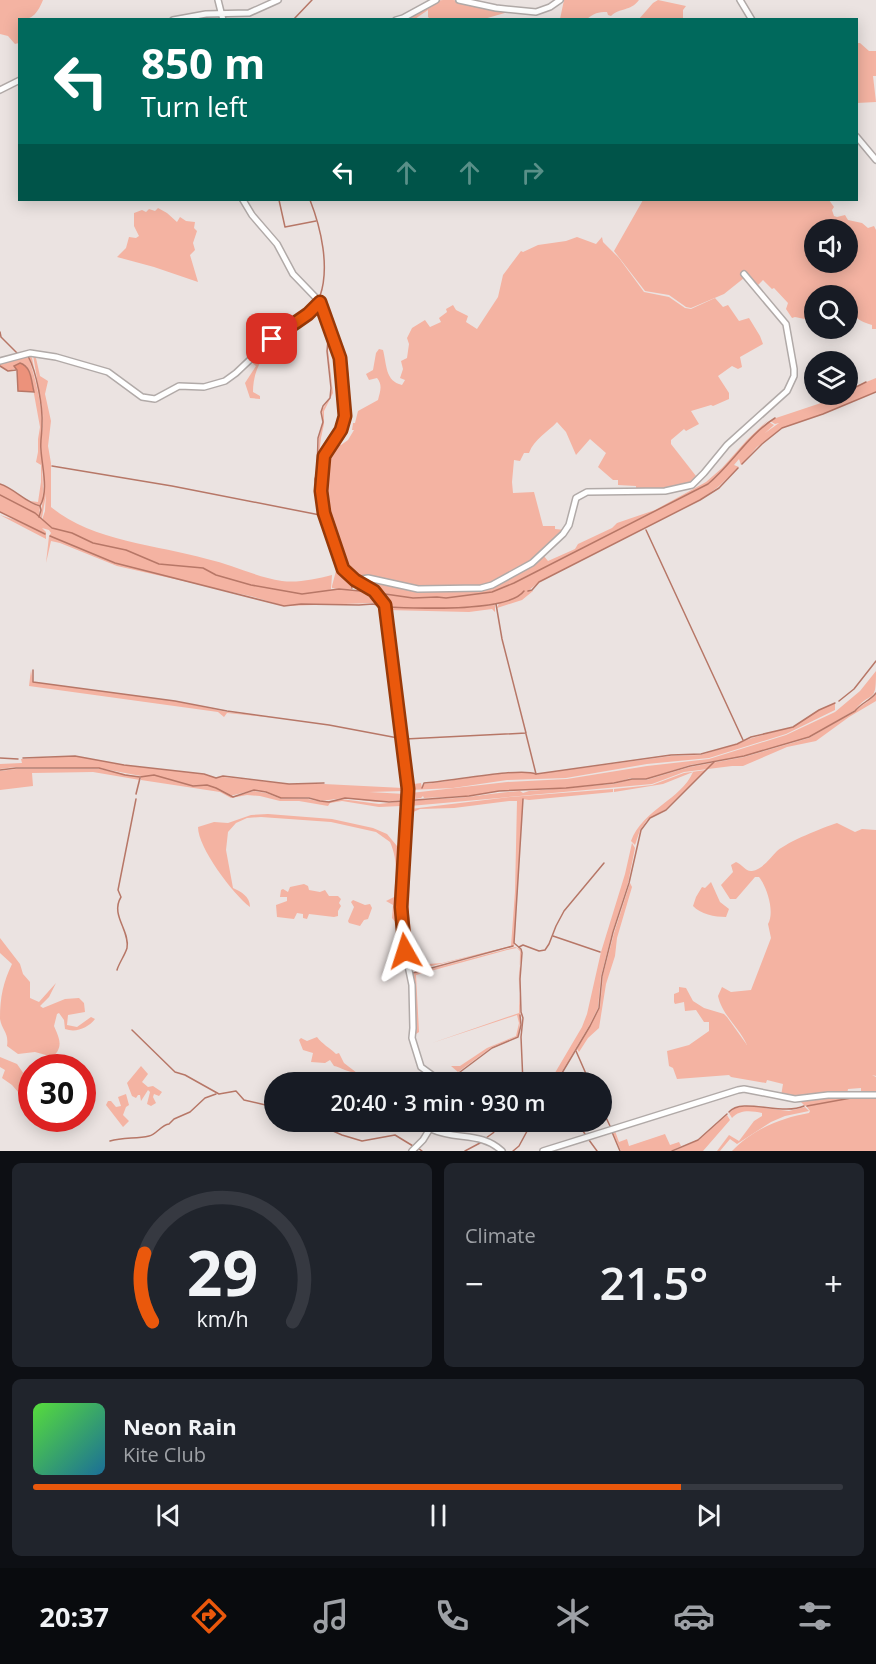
<!DOCTYPE html>
<meta charset="utf-8">
<style>
:root{--surface:#171b24;--page:#20242c;--text:#f1f3f6;--muted:#9ea1a6;--line:#363941;--accent:#ea580c}
body{margin:0;font-family:"Open Sans",sans-serif;background:var(--page);color:var(--text);height:100vh;display:flex;flex-direction:column;font-size:22px;white-space:nowrap}
*{box-sizing:border-box;margin:0}
p{font-size:20px;color:var(--muted)}
.icon{flex:none;width:33px;height:33px;fill:none;stroke:currentColor;stroke-width:2;stroke-linecap:round;stroke-linejoin:round}
.map{position:relative;height:1151px;overflow:hidden}
.details{display:flex;flex-direction:column;gap:12px;padding:12px;background:#0d0f14;flex:1}
.details>*{flex:none}
.hud{position:absolute;left:18px;top:18px;width:840px;height:183px;border-radius:0px;box-shadow:0 3px 15px #0003;background:#00695c;color:#fff;overflow:hidden}
.controls{position:absolute;left:804px;top:219px;display:grid;gap:12px}
.controls a{display:grid;place-items:center;width:54px;height:54px;border-radius:50%;background:var(--surface);box-shadow:0 3px 15px #0003;font-size:30px}
.speed{position:absolute;left:18px;top:1054px;display:flex;gap:12px;font-size:30px;font-weight:700;text-align:center}
.speed>*{display:grid;place-content:center;width:78px;height:78px;border-radius:50%;background:var(--surface);box-shadow:0 3px 15px #0003;line-height:1}
.speed .limit{border:9px solid #d22;background:#fff;color:#111}
.pin{position:absolute;display:grid;place-items:center;width:51px;height:51px;color:#fff;margin:-26px;border-radius:12px;box-shadow:0 3px 9px #0006}
.me{position:absolute;width:66px;margin:-33px;rotate:354deg;stroke-linejoin:round;filter:drop-shadow(0 0 4px #0008)}
.turn{display:flex;align-items:center;gap:21px;height:126px;padding:0 24px;font-size:27px}
.turn .icon{width:78px;height:78px;stroke-width:2.5}
.turn b{display:block;font-size:42px;line-height:51px}
.lanes{display:flex;align-items:center;height:57px;padding:0 24px;background:#0003;justify-content:center;gap:30px;direction:ltr}
.lanes .off{opacity:.35}
.big{font-size:45px;font-weight:600;line-height:1.1}
.details .widget{flex:1;display:flex;flex-direction:column;justify-content:center;gap:9px;min-width:0;padding:0 21px;border-radius:9px;background:var(--page)}
.details .dial{align-items:center;gap:0}
.dial svg{height:156px;overflow:visible;fill:none;stroke:var(--line);stroke-width:7;stroke-linecap:round;text-anchor:middle}
.dial text{fill:var(--text);stroke:none}
.song{display:flex;align-items:center;gap:18px}
.cover{width:72px;height:72px;border-radius:9px;background:linear-gradient(135deg,hsl(110 70% 55%),hsl(200 70% 35%))}
.played{height:6px;border-radius:3px;background:linear-gradient(90deg,var(--accent) 80%,var(--line) 80%)}
.keys{display:flex;justify-content:space-around;direction:ltr}
.heat{display:flex;justify-content:space-between;align-items:center;font-size:33px;direction:ltr}
.details .tiles{flex:1;display:grid;gap:12px;grid-template-columns:1fr 1fr}
.widget:last-child{grid-column:span 2}
.trip{position:absolute;left:264px;top:1072px;width:348px;height:60px;border-radius:30px;background:var(--surface);box-shadow:0 3px 15px #0003;font-weight:600;line-height:60px;text-align:center}
.tabs{display:flex;height:96px;justify-content:space-around;align-items:center;background:#090b0e;color:var(--muted)}
.tabs .icon{width:42px;height:42px}
.tabs .active{color:var(--accent)}
.tabs b{font-size:27px;color:var(--text)}
.map>svg:first-child{display:block}
.green{fill:#f4b3a2;fill-rule:evenodd}
.water{fill:#ec927b;stroke:#b77767;stroke-width:1.5}
.lines{fill:none;stroke-linecap:round;stroke-linejoin:round}
.stream{stroke:#b77767;stroke-width:1.5}
.street-casing{stroke:#b1aaa8;stroke-width:8}
.street{stroke:#fff;stroke-width:5}
.route-casing{stroke:#983908;stroke-width:15}
.route{stroke:#ea580c;stroke-width:10}
</style>
<div class="map">
<svg width="876" height="1151" viewBox="0 0 876 1151">
<rect width="100%" height="100%" fill="#ebe3e1"/>
<!-- green -->
<g class="green">
<path d="M0,0H43C38,12 33,20 20,20L19,43L15,44L8,36L0,34Z"/>
<polygon points="443,0 453,0 515,10 484,19 439,20 437,18 431,20 428,17 428,10 415,19 402,20 435,1"/>
<path d="M564,0H639C630,12 620,7 611,16L608,15L607,12C598,12 594,13 587,19H560Z"/>
<polygon points="658,0 686,6 683,10 683,19 639,19 653,3"/>
<polygon points="857,43 860,43 869,51 876,51 876,76 873,76 876,102 857,103"/>
<path d="M643,200H829L834,207L832,210L834,216L837,217L845,215L848,220L862,223L868,228L874,226L876,230V329H872V325C855,320 848,313 848,296H814V321L795,317L792,318L786,309L788,303L774,288L772,289L763,280L758,285L742,271L741,273L744,278L724,294L691,308L686,307L669,295L645,291L614,251ZM814,230H848V262H814Z"/>
<polygon points="158,208 167,213 177,222 180,217 186,221 195,222 194,228 197,231 193,243 195,250 190,255 198,282 154,267 117,257 126,248 129,237 136,238 139,236 134,226 134,213 142,210 146,212 149,209 155,211"/>
<path d="M577,237L596,244L602,237L603,242L619,258L644,292L669,297L685,308L691,309L715,298L723,307L728,305L739,321L749,318L760,336L763,344L740,357L742,367L738,369L732,366L718,376L729,393V399L713,406L711,405L691,411L699,424L686,431L684,429L671,440V444L696,476L704,473C683,492 664,489 636,491V486L618,485V480H613L598,467L606,453L590,439L576,455L566,432L557,422C548,432 534,439 529,453H524L520,461L514,460L512,482L513,493L534,492L543,526H555V529L565,530L534,560L484,586L419,588L355,579L347,573L325,513L322,491L326,455L346,423L343,364L321,301L322,300L349,374L347,395L350,424L346,434L337,444L341,445L348,440L354,430H352L353,423H355L358,411L378,400C380,392 383,385 377,378L369,380L366,374L373,370L376,353L379,349L383,350C387,365 385,381 402,385L405,380L400,378L403,369L401,361L407,358L409,344L407,338L412,328L425,320L430,327L441,322L439,318L447,312L446,309L453,305L456,310L468,316L466,322L477,329L498,297L503,275L521,251L523,252L538,245L566,241Z"/>
<path d="M320,303L336,349L329,347L328,350L333,393L324,411V424L321,438L319,454L323,456L320,491L339,562L337,564L319,508L315,479L317,473L319,438L323,422L322,410L330,398L332,388L327,351L328,340L320,310H315L311,313L312,315C283,333 253,355 253,392L260,396V399L250,398L245,383L256,366L251,362L273,339Z"/>
<path d="M30,355L32,358L44,420L33,355L42,356L36,358L40,376L48,381L45,394L51,421L48,446L51,463V507C91,541 158,545 207,559C233,565 256,577 282,581C298,583 316,579 332,575L331,589L329,590L337,589L332,588V586L337,567C341,576 350,580 352,589H346L376,593L384,606L373,603L284,606L254,597L117,566L60,543L51,541L46,563L49,536L51,533L49,530L42,528L46,532V539L0,515L21,522L0,512V484C15,490 25,502 40,507L39,516L42,520L45,511L46,494L42,518L40,517C46,492 41,468 41,443C41,437 43,430 43,424C42,407 37,370 28,356C35,377 42,403 42,426C42,435 40,444 41,454C42,470 47,492 40,506L30,501L38,502L41,482V465L36,462L38,452V439L40,427L30,372L26,366H14L17,370L14,369L10,371L0,366V363Z"/>
<polygon points="876,378 876,392 823,414 782,428 757,447 741,465 739,459 734,465 739,467 718,487 700,500 539,582 528,591 533,591 522,600 497,608 499,603 482,606 495,605 495,612 492,609 469,612 387,610 386,601 384,601 378,593 381,593 358,581 368,579 412,589 481,589 543,555 548,561 575,549 578,544 612,528 617,523 655,510 706,482 722,468 747,440 768,420 759,430 769,422 774,425 765,433 779,423 775,424 770,421 773,419 848,394 859,385"/>
<polygon points="31,670 33,682 175,701 227,712 277,718 227,713 224,717 218,712 29,686"/>
<path d="M876,671C876,706 872,689 855,710L809,737L744,756L690,765L646,779L631,778L614,783L565,788L498,791L469,796L424,798L423,796L421,798L409,800L411,793L507,782L567,779L647,766L709,759L786,735L835,712L860,691Z"/>
<path d="M876,694V701L849,717L816,741L787,747L743,766H732L684,772L652,784L410,806L409,801C428,799 448,799 467,797C485,795 502,792 520,791L523,793L529,791L614,784L632,779L646,780L690,767L744,757L809,738L855,711C862,704 870,702 876,694Z"/>
<path d="M835,703V710L786,734L709,758L647,764L566,778L507,780L453,788L410,790L403,740H405L411,782L414,784L421,783L422,788L424,784C448,782 519,768 537,774L671,756L701,755L737,744L752,738L793,727L819,710Z"/>
<polygon points="75,756 123,765 203,774 216,778 223,777 289,784 324,784 403,788 405,782 404,791 369,792 405,794 406,800 377,802 345,798 320,801 309,797 281,798 266,792 254,790 230,796 233,797 254,791 266,793 282,799 308,799 322,802 341,799 379,804 405,801 403,851 399,843 402,840 404,814 401,806 379,807 342,801 330,803 328,806 299,801 280,801 260,796 247,795 231,798 220,792 141,780 141,776 99,768 15,767 0,769 0,764 22,763 21,759"/>
<polygon points="16,769 100,769 139,777 140,780 93,772 32,773 33,786 0,790 0,771"/>
<path d="M706,770L666,809L647,820L640,830L635,845L631,841C643,809 681,800 693,772L663,784L614,792V789L652,785L684,773Z"/>
<path d="M613,789V792L529,800L523,799L514,946L411,971L402,918L408,810L410,809L510,797ZM509,801H517L515,892L511,946L442,963L415,965L409,914L411,813L420,809L454,808Z"/>
<path d="M268,814L332,819L373,828L387,834L397,846L402,865L400,926H397V924L392,918L393,905L386,901L394,897C395,876 399,863 390,842L376,832L331,822L261,817L247,818L236,823L228,832L226,850L233,888C241,892 250,896 250,907C233,894 198,848 198,827L214,822L228,823L251,815Z"/>
<path d="M837,823L855,832L862,829L876,830V1076L872,1075L876,1077V1094H861V1088L848,1089L847,1094L795,1098L781,1096L783,1084L767,1080L766,1083L731,1077L729,1075L677,1079L673,1068L669,1066L667,1051L689,1045L709,1031V1022H704L696,1010L685,1011L684,1002L675,1004L674,1002V994L679,992V987L686,988L693,1001L704,1008L724,1014L727,1017L747,1045C739,1027 722,1015 718,996L722,987L731,992L751,990L771,938L768,924C775,912 767,887 759,877H755L736,899H730L721,885L733,872L731,865L736,862C742,864 746,872 752,871C763,869 770,858 777,851C789,841 822,828 837,823Z"/>
<polygon points="632,843 635,848 628,883 612,933 601,976 598,1008 589,1026 555,1083 549,1083 582,1027 587,1014 601,952 625,874"/>
<path d="M711,882L720,902L729,909L726,917C715,917 700,914 693,906L696,897L702,887L705,888Z"/>
<polygon points="630,883 632,887 617,938 615,956 606,984 599,1028 588,1038 579,1052 577,1049 600,1007 603,975 614,933"/>
<polygon points="304,884 308,886 309,890 320,892 325,890 329,896 338,896 341,899 339,903 341,906 338,911 338,916 334,917 309,914 307,919 303,918 303,914 297,913 294,919 277,917 276,905 287,901 287,897 280,897 281,890 283,889 288,892 290,887"/>
<polygon points="353,900 365,905 370,904 372,908 368,919 364,920 360,926 349,923 348,921 354,907 351,902"/>
<path d="M0,938L20,964L23,974L30,982V998L39,1002L56,983L49,997L40,1006L43,1008L65,999L79,998L84,1003L85,1012L68,1015L67,1025L77,1027L91,1017L95,1019C88,1028 76,1033 65,1029L64,1020L59,1013L57,1014L54,1026C59,1038 64,1046 53,1057L35,1052L18,1054L7,1046C9,1032 2,1031 0,1019C0,997 3,983 12,964L0,953Z"/>
<path d="M515,947L520,949C523,957 519,965 519,973C518,995 523,1015 518,1036L492,1047L458,1072L451,1066H460L487,1048L516,1036L519,1023L517,1015L432,1043L519,1013L520,951L517,948L507,950L416,975L419,1032L413,1036L412,974Z"/>
<path d="M317,1037C322,1044 330,1048 336,1054L339,1053L344,1063L357,1073C352,1074 340,1067 334,1066L330,1060L325,1063L311,1062L313,1053L303,1050L299,1040L301,1038L307,1041Z"/>
<polygon points="0,1057 17,1064 26,1077 31,1076 31,1107 12,1085 2,1078 5,1070 0,1067"/>
<polygon points="141,1066 148,1074 142,1082 148,1087 153,1086 162,1092 159,1096 154,1094 153,1097 156,1103 151,1106 147,1104 150,1092 148,1090 141,1101 140,1095 138,1095 136,1098 132,1096 127,1083"/>
<polygon points="126,1094 129,1105 126,1107 123,1115 129,1121 123,1127 106,1105 108,1101 111,1101 116,1107 121,1106 118,1097"/>
<path d="M876,1096V1151H732C753,1129 781,1118 809,1113L810,1111L806,1106L825,1103L805,1106L800,1101L810,1097Z"/>
<path d="M747,1106L789,1111L805,1107L809,1111L785,1116L771,1122L737,1144L730,1139L720,1151H717L729,1135L739,1141L754,1121L762,1116V1113C752,1111 740,1109 732,1118L729,1113L735,1108Z"/>
<polygon points="727,1115 730,1120 703,1151 674,1151 699,1140"/>
<polygon points="612,1130 615,1131 619,1142 627,1139 629,1146 665,1134 670,1145 679,1142 681,1146 671,1151 621,1151"/>
</g>
<!-- water -->
<path class="water" d="M20,363C32,367 31,381 34,392L18,391L17,370L14,366Z"/>
<g class="lines">
<!-- stream -->
<g class="stream">
<polyline points="293,20 312,0"/>
<polyline points="279,200 285,227 316,221"/>
<path d="M310,200C321,228 330,267 320,296"/>
<polyline points="320,315 328,340 327,351 331,388 330,398 323,406 321,412 323,422 318,438 317,473 315,479 317,501 339,573 351,583 352,588"/>
<polyline points="0,332 1,337 18,354"/>
<path d="M28,356C37,373 43,407 42,426C42,434 40,442 41,450C42,467 49,491 40,506"/>
<polyline points="0,366 8,371 16,370"/>
<polyline points="856,387 866,382"/>
<polyline points="836,397 840,394"/>
<polyline points="742,464 762,444 782,428 823,414 876,392"/>
<polyline points="52,466 172,486 320,515"/>
<path d="M0,484C15,489 25,502 40,506L41,510L39,517"/>
<polyline points="0,495 35,513 52,528 72,533 93,543 126,550 159,564 203,568 216,575 251,585 302,594 339,589 371,592"/>
<polyline points="0,512 45,534"/>
<polyline points="646,530 743,740"/>
<polyline points="50,536 115,563 284,606 301,604 359,605 373,604 382,606"/>
<polyline points="528,591 532,590 539,582 700,500 719,488 738,468"/>
<path d="M378,593L413,598L437,597L446,598L492,592L514,583L708,484C732,464 748,435 775,418"/>
<path d="M389,607C415,608 508,613 524,591"/>
<polyline points="33,670 33,682 175,701 227,711 329,725 398,738"/>
<polyline points="839,701 854,689 876,661"/>
<polyline points="405,739 526,733 502,639 496,604"/>
<polyline points="0,758 18,759"/>
<polyline points="23,758 75,756 124,765 204,774 216,778 223,776 289,784 324,783"/>
<path d="M0,770L16,768H99L125,775L140,777L154,775L193,786L207,785L216,788L233,797L254,790L266,792L281,798H309L320,801L329,802L345,798L389,802L469,796L499,791L566,788L614,783L632,779H646L690,766L744,756L809,737L855,711C861,703 870,701 876,693"/>
<polyline points="536,774 671,755 701,754 737,744 751,737 793,727 819,710 835,703"/>
<path d="M422,788L424,783C448,782 520,767 536,774L526,734"/>
<polyline points="136,794 140,778"/>
<polyline points="523,799 514,943 521,949 522,953 520,979 521,1012 523,1018 521,1037 523,1083"/>
<polyline points="553,936 600,952"/>
<polyline points="519,947 523,945 539,951 545,950 549,944 556,926 564,911 604,863"/>
<path d="M117,970C119,963 125,955 127,948C130,930 110,915 121,897L118,890L136,799"/>
<polyline points="413,973 513,946"/>
<polyline points="132,1030 175,1072 185,1075 219,1094 236,1091 244,1100 274,1107"/>
<polyline points="576,1051 590,1083"/>
<polyline points="448,1081 492,1048 518,1037 521,1025 520,1015"/>
<polyline points="556,1083 590,1026 599,1008 602,976 613,932 629,883 641,830 650,818 666,810 714,762"/>
<polyline points="807,1106 851,1098"/>
<polyline points="602,1109 610,1126"/>
<path d="M729,1112C742,1097 782,1116 804,1106"/>
<polyline points="313,1122 342,1135 362,1141 395,1135 413,1146"/>
<polyline points="577,1122 585,1134"/>
<polyline points="612,1132 620,1151"/>
<polyline points="486,1138 493,1133 502,1122"/>
<polyline points="589,1140 597,1151"/>
<path d="M110,1141C123,1137 136,1139 149,1136C157,1134 161,1125 169,1124L174,1119L190,1112L205,1098L216,1094"/>
<polyline points="418,1148 422,1151"/>
<polyline points="465,1151 480,1143"/>
<polyline points="513,1151 519,1146 532,1122"/>
<polyline points="672,1151 698,1140 727,1114"/>
</g>
<!-- street casing -->
<g class="street-casing">
<g id="street">
<polyline points="218,0 223,20"/>
<polyline points="459,0 496,8 536,12 550,7 560,0"/>
<polyline points="740,0 752,20"/>
<polyline points="173,20 206,14 249,13 278,0"/>
<polyline points="396,20 403,18 436,0"/>
<polyline points="0,90 20,80"/>
<polyline points="856,136 876,160"/>
<polyline points="243,200 252,215 277,244 293,274 320,302 323,308 342,370 345,416 341,430 324,456 321,481 322,502 343,569 355,580 374,591 385,605 408,789 401,919 405,951 412,985 413,1028 412,1038 421,1067 443,1083"/>
<polyline points="0,361 30,353 56,357 108,372 142,397 155,399 179,386 204,387 225,381 236,373 272,339 308,314 320,302"/>
<polyline points="355,580 368,578 418,589 481,588 492,585 532,563 563,534 569,525 576,498 587,492 665,491 692,485 704,473 727,445 787,391 794,376 794,369 786,324 744,274"/>
<path d="M431,1129C457,1141 480,1131 502,1151"/>
<polyline points="412,1151 423,1140 434,1122"/>
<polyline points="543,1151 738,1090 744,1089 795,1099 828,1095 876,1095"/>
</g>
</g>
<!-- street -->
<use href="#street" class="street"/>
</g>
<g class="lines">
<!-- route casing -->
<g class="route-casing">
<polyline id="route" points="272,339 308,314 320,302 340,358 345,416 341,430 324,456 321,491 324,513 343,569 355,580 374,591 385,605 408,789 401,907 405,951"/>
</g>
<!-- route -->
<use href="#route" class="route"/>
</g>
</svg>
<div class="controls">
<a><svg class="icon" aria-label="sound" viewBox="0 0 24 24"><path d="M4 9h4l5-4v14l-5-4H4zM17 9q2 3 0 6"/></svg></a>
<a><svg class="icon" aria-label="search" viewBox="0 0 24 24"><circle cx="10" cy="10" r="6"/><path d="M15 15l6 6"/></svg></a>
<a><svg class="icon" aria-label="layers" viewBox="0 0 24 24"><path d="M12 4l9 5-9 5-9-5zM3 14l9 5 9-5"/></svg></a>
</div>
<div class="speed"><div class="limit">30</div></div>
<div class="pin" style="left:272px;top:339px;background:#d93025"><svg class="icon" aria-label="arrive" viewBox="0 0 24 24"><path d="M6 21V4h12l-3 4 3 4H6"/></svg></div>
<svg class="me" style="left:405px;top:951px" viewBox="-20 -20 40 40"><path d="M0-17L14 15 0 8-14 15z" fill="#ea580c" stroke="#fff" stroke-width="4"/></svg>
<div class="trip">20:40 · 3 min · 930 m</div>
<div class="hud">
<div class="turn"><svg class="icon" aria-label="left" viewBox="0 0 24 24"><path d="M17 20v-9H6M10 6l-5 5 5 5"/></svg><div><b>850 m</b>Turn left</div></div>
<div class="lanes"><svg class="icon" aria-label="left" viewBox="0 0 24 24"><path d="M17 20v-9H6M10 6l-5 5 5 5"/></svg><svg class="icon off" aria-label="ahead" viewBox="0 0 24 24"><path d="M12 20V5M6 11l6-6 6 6"/></svg><svg class="icon off" aria-label="ahead" viewBox="0 0 24 24"><path d="M12 20V5M6 11l6-6 6 6"/></svg><svg class="icon off" aria-label="right" viewBox="0 0 24 24"><path d="M7 20v-9h11M14 6l5 5-5 5"/></svg></div>
</div>
</div>
<section class="details">
<div class="tiles">
<div class="widget dial"><svg viewBox="0 0 100 80">
<path d="M14 69A42 42 0 1 1 86 69"/>
<path d="M14 69A42 42 0 0 1 10 34" stroke="#ea580c"/>
<text x="50" y="56" font-size="32" font-weight="700">29</text>
<text x="50" y="72" font-size="11">km/h</text>
</svg></div>
<div class="widget"><p>Climate</p>
<div class="heat"><a>−</a><b class="big">21.5°</b><a>+</a></div>
</div>
<div class="widget">
<div class="song"><i class="cover"></i><div><b>Neon Rain</b><p>Kite Club</p></div></div>
<div class="played"></div>
<div class="keys"><svg class="icon" aria-label="previous" viewBox="0 0 24 24"><path d="M18 5L8 12l10 7zM5 5v14"/></svg><svg class="icon" aria-label="pause" viewBox="0 0 24 24"><path d="M8 5v14M16 5v14"/></svg><svg class="icon" aria-label="next" viewBox="0 0 24 24"><path d="M6 5l10 7-10 7zM19 5v14"/></svg></div>
</div>
</div>
</section>
<nav class="tabs">
<b>20:37</b>
<svg class="icon active" aria-label="directions" viewBox="0 0 24 24"><path d="M12 3l9 9-9 9-9-9zM9 14v-3h6M13 9l2 2-2 2"/></svg>
<svg class="icon" aria-label="music" viewBox="0 0 24 24"><path d="M9 18V5l10-2v13"/><circle cx="6" cy="18" r="3"/><circle cx="16" cy="16" r="3"/></svg>
<svg class="icon" aria-label="phone" viewBox="0 0 24 24"><path d="M5 4h4l2 5-3 2q2 4 5 5l2-3 5 2v4C11 20 4 13 5 4z"/></svg>
<svg class="icon" aria-label="climate" viewBox="0 0 24 24"><path d="M12 3v18M4 7l16 10M4 17L20 7"/></svg>
<svg class="icon" aria-label="car" viewBox="0 0 24 24"><path d="M5 17H2v-5l4-1 3-4h7l3 4 3 1v5h-3M9 17h6M6 11h13"/><circle cx="7" cy="17" r="2"/><circle cx="17" cy="17" r="2"/></svg>
<svg class="icon" aria-label="filters" viewBox="0 0 24 24"><path d="M4 7h16M4 17h16"/><circle cx="9" cy="7" r="2"/><circle cx="15" cy="17" r="2"/></svg>
</nav>
